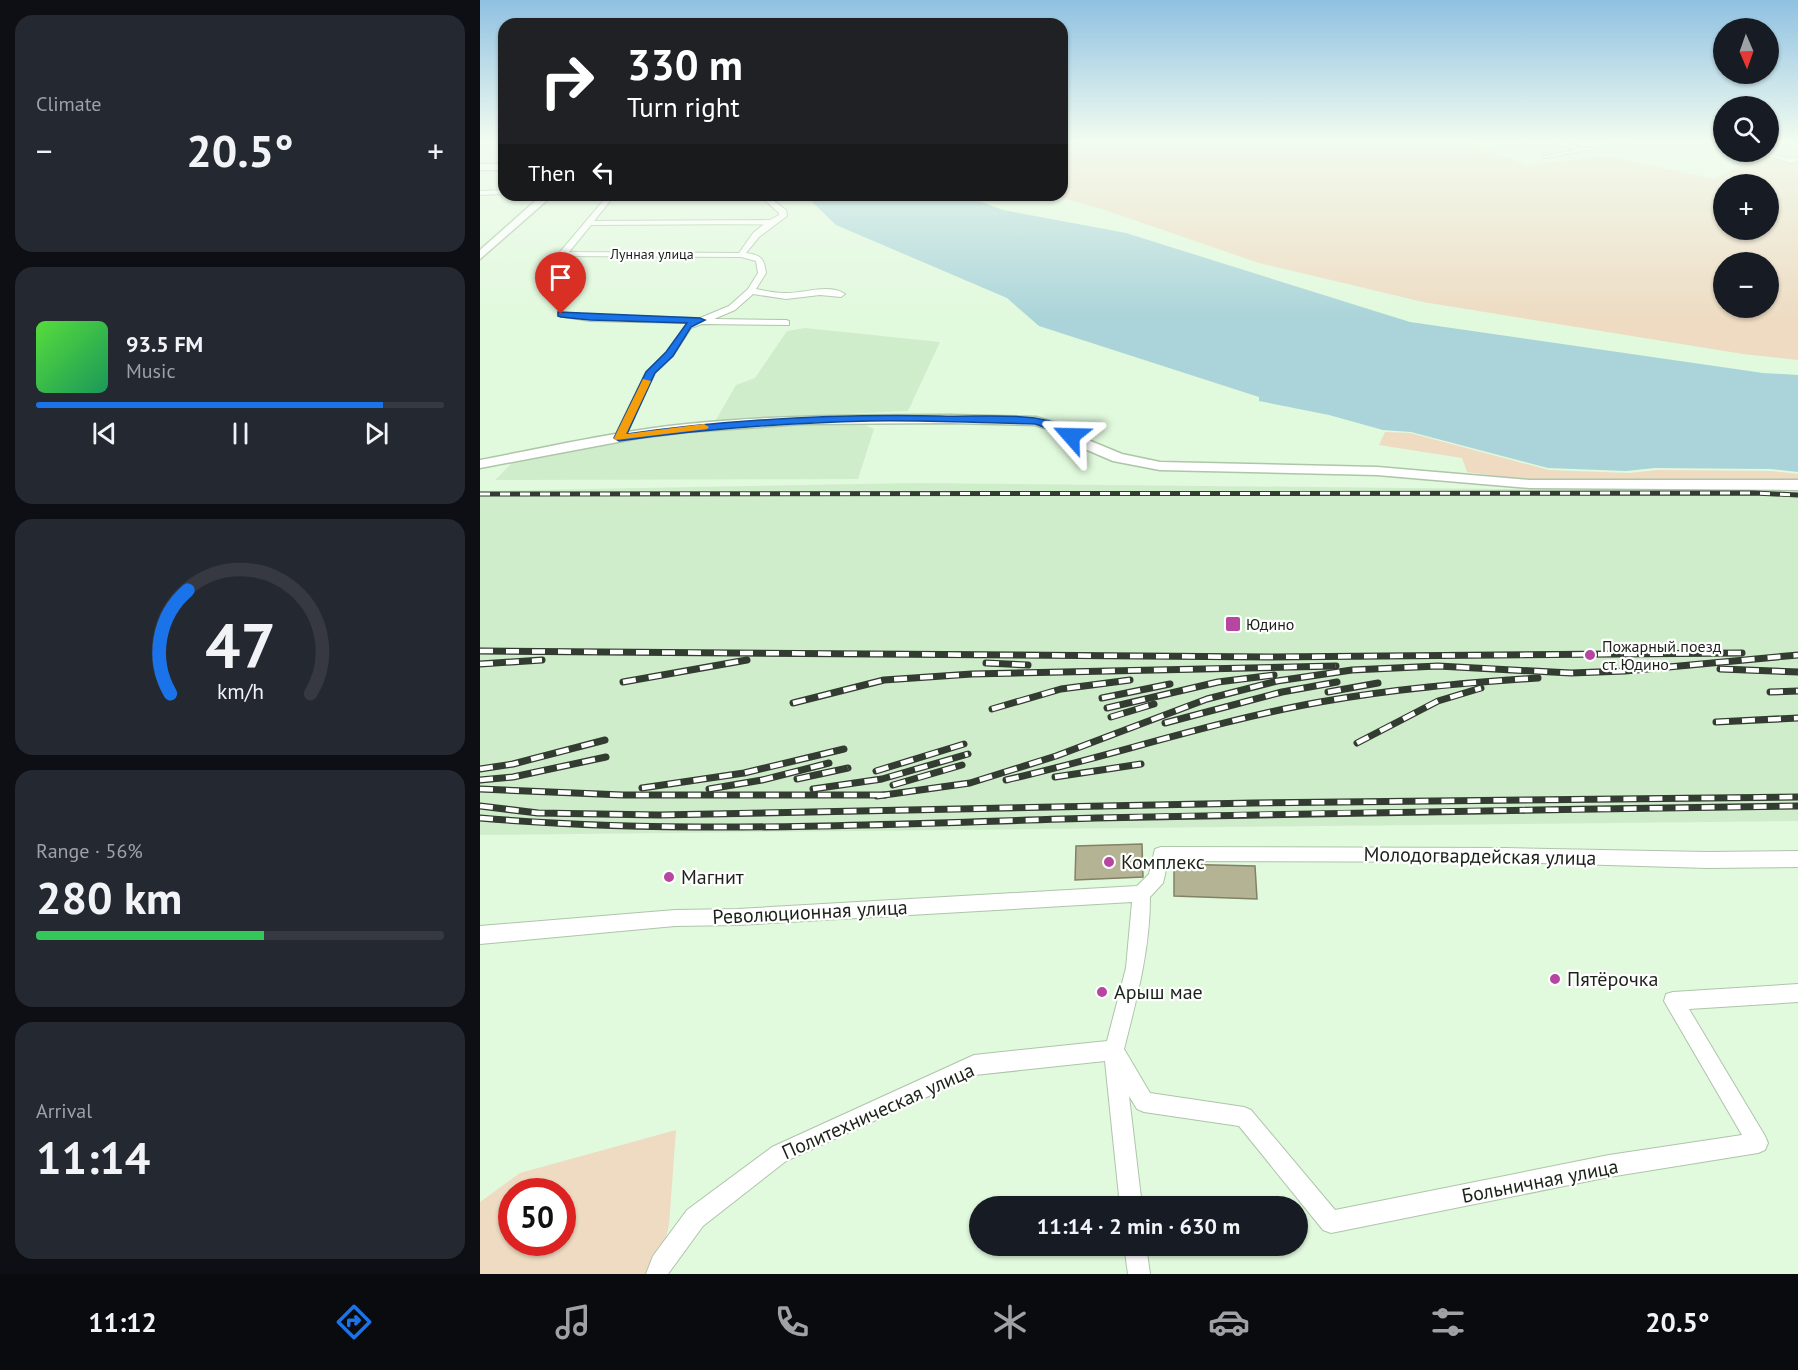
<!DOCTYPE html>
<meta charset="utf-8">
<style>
:root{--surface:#171b24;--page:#242831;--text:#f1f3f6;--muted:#9ea1a6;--line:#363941;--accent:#1a73e8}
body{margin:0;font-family:"PT Sans",sans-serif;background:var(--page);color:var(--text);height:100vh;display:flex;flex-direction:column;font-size:22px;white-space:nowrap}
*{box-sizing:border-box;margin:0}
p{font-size:20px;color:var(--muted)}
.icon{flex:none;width:33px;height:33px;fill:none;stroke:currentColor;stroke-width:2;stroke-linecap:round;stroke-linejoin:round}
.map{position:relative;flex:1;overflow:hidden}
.sheet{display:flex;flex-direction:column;gap:15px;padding:15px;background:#0d0f14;width:480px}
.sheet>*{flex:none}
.banner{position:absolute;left:18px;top:18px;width:570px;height:183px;border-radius:18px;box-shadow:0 2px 4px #0004;background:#202124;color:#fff;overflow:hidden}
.needle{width:39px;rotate:178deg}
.tools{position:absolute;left:1233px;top:18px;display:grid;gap:12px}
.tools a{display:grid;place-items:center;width:66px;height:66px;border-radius:50%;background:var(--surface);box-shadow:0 2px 4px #0004;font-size:30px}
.speed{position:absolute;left:18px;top:1178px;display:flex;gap:12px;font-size:30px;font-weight:700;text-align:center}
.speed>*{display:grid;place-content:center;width:78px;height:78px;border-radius:50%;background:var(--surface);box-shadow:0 2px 4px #0004;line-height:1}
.speed .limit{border:9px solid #d22;background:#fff;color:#111}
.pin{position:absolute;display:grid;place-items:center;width:51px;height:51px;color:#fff;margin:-62px -26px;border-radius:50% 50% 50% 0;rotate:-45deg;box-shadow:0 0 6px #0007}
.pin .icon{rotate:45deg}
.me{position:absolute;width:66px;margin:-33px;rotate:295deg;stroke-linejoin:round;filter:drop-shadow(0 0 4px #0008)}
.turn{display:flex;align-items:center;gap:21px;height:126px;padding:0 30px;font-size:27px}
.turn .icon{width:78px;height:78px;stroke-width:2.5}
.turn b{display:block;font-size:42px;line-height:51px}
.then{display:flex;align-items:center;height:57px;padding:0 30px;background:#0003;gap:12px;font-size:22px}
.big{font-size:45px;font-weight:600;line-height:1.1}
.sheet .widget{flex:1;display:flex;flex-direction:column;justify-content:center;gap:9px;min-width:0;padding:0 21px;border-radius:18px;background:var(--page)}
.sheet .dial{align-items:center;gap:0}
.dial svg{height:156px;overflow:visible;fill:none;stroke:var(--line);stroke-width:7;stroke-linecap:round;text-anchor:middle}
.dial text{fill:var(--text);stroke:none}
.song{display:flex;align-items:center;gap:18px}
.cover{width:72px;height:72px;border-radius:9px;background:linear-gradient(135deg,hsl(110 70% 55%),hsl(150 70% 35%))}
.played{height:6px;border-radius:3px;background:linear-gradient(90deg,var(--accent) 85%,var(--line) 85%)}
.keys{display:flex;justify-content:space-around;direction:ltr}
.heat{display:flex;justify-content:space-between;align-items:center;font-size:33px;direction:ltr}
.charge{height:9px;border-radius:4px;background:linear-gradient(90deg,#34c759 56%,var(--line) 0)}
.trip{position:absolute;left:489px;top:1196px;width:339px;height:60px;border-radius:30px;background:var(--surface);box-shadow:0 2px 4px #0004;font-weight:600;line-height:60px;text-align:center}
.dock{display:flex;height:96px;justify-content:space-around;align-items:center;background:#090b0e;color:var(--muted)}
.dock .icon{width:42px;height:42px}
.dock .active{color:var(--accent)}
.dock b{font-size:27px;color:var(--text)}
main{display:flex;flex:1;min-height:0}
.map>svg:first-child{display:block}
.built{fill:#d0edcb}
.green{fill:#eedbc2;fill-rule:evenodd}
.water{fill:#aad4d9}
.building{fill:#b4b494;stroke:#828264;stroke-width:1.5}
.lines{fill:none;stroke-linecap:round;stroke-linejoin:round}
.minor-casing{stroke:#aec5aa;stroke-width:2}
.major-casing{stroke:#aec5aa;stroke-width:3}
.minor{fill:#fff;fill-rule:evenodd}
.major{fill:#fff;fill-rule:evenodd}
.rail-far1-casing{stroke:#323c30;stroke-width:5}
.rail-casing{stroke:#323c30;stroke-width:7}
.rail-far1{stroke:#fff;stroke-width:3;stroke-dasharray:10;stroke-linecap:butt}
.rail{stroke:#fff;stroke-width:4.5;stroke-dasharray:13;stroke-linecap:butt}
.route{fill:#1a73e8;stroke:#114b97;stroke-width:1.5}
.slow{fill:#f59e0b}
.poi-dot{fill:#b746a1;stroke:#fff;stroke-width:2}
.labels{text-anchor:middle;stroke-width:4.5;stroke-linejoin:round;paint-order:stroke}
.far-street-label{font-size:14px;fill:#1b2319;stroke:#fff}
.poi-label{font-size:16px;fill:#1b2319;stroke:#fff;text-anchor:start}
.near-street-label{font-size:20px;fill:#1b2319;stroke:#fff}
.near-poi-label{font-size:20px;fill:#1b2319;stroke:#fff;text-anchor:start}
</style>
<main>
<section class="sheet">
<div class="widget"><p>Climate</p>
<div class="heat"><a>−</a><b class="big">20.5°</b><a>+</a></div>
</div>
<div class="widget">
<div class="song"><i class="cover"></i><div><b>93.5 FM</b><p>Music</p></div></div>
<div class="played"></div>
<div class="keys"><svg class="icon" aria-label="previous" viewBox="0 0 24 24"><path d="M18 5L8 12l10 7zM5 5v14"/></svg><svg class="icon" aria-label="pause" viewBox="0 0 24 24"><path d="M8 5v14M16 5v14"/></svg><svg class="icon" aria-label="next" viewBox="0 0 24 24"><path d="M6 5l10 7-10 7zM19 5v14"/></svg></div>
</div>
<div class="widget dial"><svg viewBox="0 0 100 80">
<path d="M14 69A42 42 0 1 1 86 69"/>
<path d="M14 69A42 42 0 0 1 23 16" stroke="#1a73e8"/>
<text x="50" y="56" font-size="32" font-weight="700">47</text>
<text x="50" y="72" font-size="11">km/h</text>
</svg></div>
<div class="widget"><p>Range · 56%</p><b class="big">280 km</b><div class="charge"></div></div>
<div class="widget"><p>Arrival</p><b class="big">11:14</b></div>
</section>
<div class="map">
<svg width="1318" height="1274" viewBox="0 0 1318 1274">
<rect width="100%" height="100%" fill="#e1f9dd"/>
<!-- built -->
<g class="built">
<polygon points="325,328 460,342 428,411 236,420 256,385 275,378 307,331"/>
<polygon points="375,421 394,429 378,479 15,480 32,463 170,436"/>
<polygon points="435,483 1318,492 1318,821 0,835 0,491"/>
</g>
<!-- green -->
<g class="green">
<path d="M582,141H986L1047,165L1128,156L1234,179L1283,154L1308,160L1318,155V360L1263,354L943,302L779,263L625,210L572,195H582ZM1244,184H1288V230H1244ZM1244,262H1288V308H1244Z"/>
<polygon points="905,432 930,433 1069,470 1148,473 1178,470 1291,471 1318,474 1318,482 1247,479 1038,479 987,472 982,458 899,445"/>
<path d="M196,1130L189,1225L177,1274H0V1202L40,1173ZM32,1191H82V1242H32Z"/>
</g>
<!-- water -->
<polygon class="water" points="325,195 484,195 523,210 646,233 930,322 1283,373 1318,375 1318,472 1290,469 1175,468 1146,471 1068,468 931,432 903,430 849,415 779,401 779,397 559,326 527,298 356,225"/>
<!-- building -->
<g class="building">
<polygon points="662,844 663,877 595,880 596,846"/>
<polygon points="694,864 775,866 777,899 694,896"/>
</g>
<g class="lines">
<!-- minor casing -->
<g class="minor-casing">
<g id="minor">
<path d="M1076,141C1087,141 1094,148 1104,148C1119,149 1139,141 1157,141L1064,158V156L1096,150Z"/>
<polygon points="1305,141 1318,144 1318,148 1306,142"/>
<path d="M1277,152C1291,151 1304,161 1318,157V161L1311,163Z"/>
<polygon points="24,190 24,194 0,195 0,191"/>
<path d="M128,195H135L114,221L290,220L299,215V213L279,195H286L306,210L307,216L279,237L266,253C281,255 284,258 286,273L276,289C286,291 295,293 305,293C323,294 348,283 365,294L361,297L340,295L306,299L273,294L255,310L234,319L306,320L309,321V325L222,324L211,328L193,356L175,373L144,438L143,440H135L134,438L166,372L187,352L207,323L110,321L78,316V312L110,315L220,318L249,306L268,289L278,273L276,261L261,257L80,256V252ZM284,224L273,233L259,253L89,252L111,225Z"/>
<path d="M681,847L1024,848L1227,852L1318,851V867L1227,868L1024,862L688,861L683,883L670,897C670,949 657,998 644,1049L670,1093L764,1107L771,1110L855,1210L1129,1155L1262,1135L1184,1001L1186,994L1193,992L1318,984V1002L1209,1009L1285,1136L1288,1143L1285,1150L1278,1153L1129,1177L851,1233L843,1230L759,1126L664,1112L657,1109L649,1096L662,1206H640L625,1061L495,1075L306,1161L223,1226L188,1274H166L173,1256L207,1210L292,1147L494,1055L627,1041L646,968L652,902L258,925L195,926L0,944V926L195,910L258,909L657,886L669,874L675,849Z"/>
<polygon points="644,1245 666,1245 670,1274 648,1274"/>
</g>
</g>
<!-- major casing -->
<g class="major-casing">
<g id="major">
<rect x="0" y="164" width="24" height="6"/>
<polygon points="62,195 73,195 0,259 0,250"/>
<path d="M471,415L556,417L584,425L608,440L642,454L680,462L897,467L1050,480H1318V490L1050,488L897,475L680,470L633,461L598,446L574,431L555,425L471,423L322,424L207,432L159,438L0,468V460C69,447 137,431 207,424C295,415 383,415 471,415Z"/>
</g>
</g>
<!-- minor -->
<use href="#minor" class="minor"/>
<!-- major -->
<use href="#major" class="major"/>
<!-- rail-far1 casing -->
<g class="rail-far1-casing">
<polyline id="rail-far1" points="0,494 1274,493 1318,495"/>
</g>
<!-- rail casing -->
<g class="rail-casing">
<g id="rail">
<polyline points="0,651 789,657 1262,653"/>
<polyline points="506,663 548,665"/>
<polyline points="0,664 62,660"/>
<polyline points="1240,669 1318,672"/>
<polyline points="143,682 267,660"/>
<polyline points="848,692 898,683"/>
<polyline points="1290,692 1318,691"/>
<polyline points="622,698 690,684"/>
<polyline points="313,703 404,680 492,674 856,666"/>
<polyline points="627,708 738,682 794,675"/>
<polyline points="512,709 581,689 650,680"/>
<polyline points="631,717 674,704"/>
<polyline points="1236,722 1318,718"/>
<polyline points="685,723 802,692 857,682"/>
<polyline points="877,743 958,701 1001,688"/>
<polyline points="0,769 33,764 125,740"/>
<polyline points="396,771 484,744"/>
<polyline points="575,777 661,764"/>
<polyline points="317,779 368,768"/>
<polyline points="0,780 33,777 126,757"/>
<path d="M526,780C631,756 734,721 840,702C912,689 985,683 1058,678"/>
<polyline points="413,785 482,765"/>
<polyline points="162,788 264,773 364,749"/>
<polyline points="0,789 143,795 405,795"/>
<polyline points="229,789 282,780 349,763"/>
<polyline points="333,789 402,779 488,754"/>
<polyline points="397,796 490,783 576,756 727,699 797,681 872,670 958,666 1091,673 1145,671 1318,655"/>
<polyline points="0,806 58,813 179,815 773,803 1318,797"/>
<path d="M0,818C205,835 410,824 616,818C850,812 1084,810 1318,806"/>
</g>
</g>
<!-- rail-far1 -->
<use href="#rail-far1" class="rail-far1"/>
<!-- rail -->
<use href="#rail" class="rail"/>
</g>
<!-- sky -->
<linearGradient id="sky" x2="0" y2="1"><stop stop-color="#8fc1e2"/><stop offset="0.44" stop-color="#f2fcf0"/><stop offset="1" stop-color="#f2fcf0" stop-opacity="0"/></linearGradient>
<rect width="1318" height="320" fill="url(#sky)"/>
<!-- route -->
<path class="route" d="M78,312L220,318L225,320L211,327L193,356L175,373L147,434C251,419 355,414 460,416C491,417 524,414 555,418C569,420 587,426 596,436L591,439C579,435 568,428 555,424C500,423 445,420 390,421C306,423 222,429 139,441L134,438L166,372L186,352L207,323L110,320L81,317L78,316Z"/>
<!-- slow -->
<polygon class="slow" points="163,379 171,381 146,434 224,424 229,427 227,429 135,440 134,438"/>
<!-- markers -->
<g class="poi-dot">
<rect x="745" y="616" width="16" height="16" rx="3"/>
<circle cx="1110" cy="655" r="6"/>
<circle cx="629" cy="862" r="6"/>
<circle cx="189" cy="877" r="6"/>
<circle cx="1075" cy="979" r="6"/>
<circle cx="622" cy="992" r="6"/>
</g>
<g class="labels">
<!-- far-street labels -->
<g class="far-street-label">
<text x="172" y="259">Лунная улица</text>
</g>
<!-- poi labels -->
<g class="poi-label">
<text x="766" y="630">Юдино</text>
<text x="1122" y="652">Пожарный поезд<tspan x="1122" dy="18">ст. Юдино</tspan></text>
</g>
<!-- near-street labels -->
<g class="near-street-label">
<text transform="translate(1000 856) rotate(1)" y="7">Молодогвардейская улица</text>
<text transform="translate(330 912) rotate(-3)" y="7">Революционная улица</text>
<text transform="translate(398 1111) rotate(-24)" y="7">Политехническая улица</text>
<text transform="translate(1060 1181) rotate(-11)" y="7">Больничная улица</text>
</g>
<!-- near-poi labels -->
<g class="near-poi-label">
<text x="641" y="869">Комплекс</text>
<text x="201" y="884">Магнит</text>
<text x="1087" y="986">Пятёрочка</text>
<text x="634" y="999">Арыш мае</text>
</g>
</g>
</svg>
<div class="tools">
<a><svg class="needle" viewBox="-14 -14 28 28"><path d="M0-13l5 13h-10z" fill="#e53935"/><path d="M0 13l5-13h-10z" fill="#9ea1a6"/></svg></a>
<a><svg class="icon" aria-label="search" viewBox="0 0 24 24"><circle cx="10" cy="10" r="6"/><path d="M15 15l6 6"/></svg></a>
<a>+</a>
<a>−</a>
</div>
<div class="speed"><div class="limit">50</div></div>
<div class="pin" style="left:81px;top:314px;background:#d93025"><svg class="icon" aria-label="arrive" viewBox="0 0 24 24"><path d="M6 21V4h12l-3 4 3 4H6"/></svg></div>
<svg class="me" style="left:591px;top:436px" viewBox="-20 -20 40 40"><path d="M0-17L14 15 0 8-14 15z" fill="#1a73e8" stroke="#fff" stroke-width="4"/></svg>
<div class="trip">11:14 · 2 min · 630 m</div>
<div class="banner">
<div class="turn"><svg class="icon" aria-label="right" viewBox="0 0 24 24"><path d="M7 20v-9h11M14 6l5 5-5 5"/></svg><div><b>330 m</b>Turn right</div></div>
<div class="then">Then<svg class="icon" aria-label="left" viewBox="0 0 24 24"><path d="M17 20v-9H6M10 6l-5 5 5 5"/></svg></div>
</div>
</div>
</main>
<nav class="dock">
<b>11:12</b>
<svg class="icon active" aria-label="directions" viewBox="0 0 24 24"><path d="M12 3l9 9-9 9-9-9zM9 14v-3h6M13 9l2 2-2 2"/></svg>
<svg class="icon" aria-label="music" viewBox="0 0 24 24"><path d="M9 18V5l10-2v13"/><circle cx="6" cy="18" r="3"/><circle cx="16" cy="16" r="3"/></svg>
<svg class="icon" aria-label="phone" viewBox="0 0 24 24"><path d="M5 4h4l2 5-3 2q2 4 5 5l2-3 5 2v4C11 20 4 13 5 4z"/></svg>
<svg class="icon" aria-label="climate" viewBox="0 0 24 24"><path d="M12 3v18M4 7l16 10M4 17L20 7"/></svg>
<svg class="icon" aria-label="car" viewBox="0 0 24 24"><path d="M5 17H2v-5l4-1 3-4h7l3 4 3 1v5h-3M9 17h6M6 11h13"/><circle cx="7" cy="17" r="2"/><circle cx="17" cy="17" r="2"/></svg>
<svg class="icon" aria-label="filters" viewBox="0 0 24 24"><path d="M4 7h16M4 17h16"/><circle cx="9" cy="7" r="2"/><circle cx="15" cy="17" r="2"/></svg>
<b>20.5°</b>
</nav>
